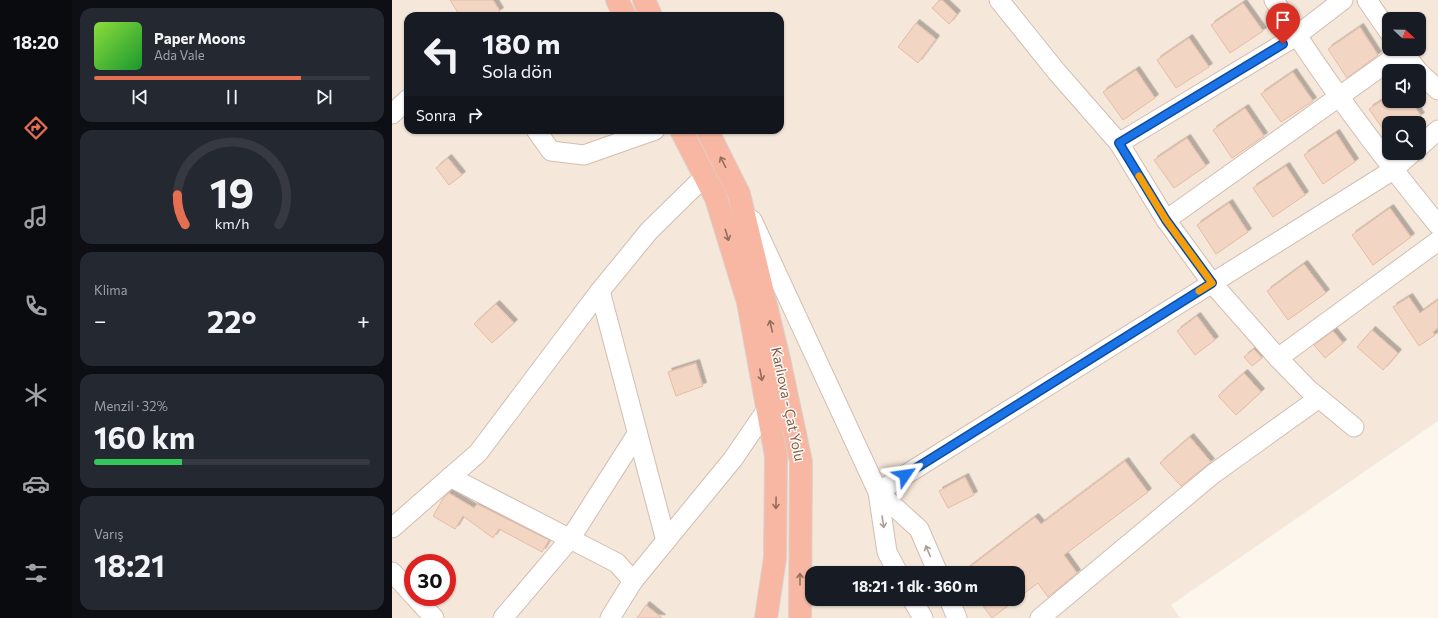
<!DOCTYPE html>
<html lang="tr">
<meta charset="utf-8">
<style>
:root{--surface:#171b24;--page:#242831;--text:#f1f3f6;--muted:#9ea1a6;--line:#363941;--accent:#e76f51}
body{margin:0;font-family:Commissioner,sans-serif;background:var(--page);color:var(--text);height:100vh;display:flex;flex-direction:column;font-size:15px;white-space:nowrap}
*{box-sizing:border-box;margin:0}
p{font-size:13px;color:var(--muted)}
.icon{flex:none;width:22px;height:22px;fill:none;stroke:currentColor;stroke-width:2;stroke-linecap:round;stroke-linejoin:round}
.map{position:relative;flex:1;overflow:hidden}
.panel{display:flex;flex-direction:column;gap:8px;padding:8px;background:#0d0f14;width:320px}
.panel>*{flex:none}
.hud{position:absolute;left:12px;top:12px;width:380px;height:122px;border-radius:12px;box-shadow:0 1px 3px #0004;background:#171b24;color:var(--text);overflow:hidden}
.needle{width:26px;rotate:112deg}
.tools{position:absolute;left:990px;top:12px;display:grid;gap:8px}
.tools a{display:grid;place-items:center;width:44px;height:44px;border-radius:8px;background:var(--surface);box-shadow:0 1px 3px #0004;font-size:20px}
.speed{position:absolute;left:12px;top:554px;display:flex;gap:8px;font-size:20px;font-weight:700;text-align:center}
.speed>*{display:grid;place-content:center;width:52px;height:52px;border-radius:50%;background:var(--surface);box-shadow:0 1px 3px #0004;line-height:1}
.speed .limit{border:6px solid #d22;background:#fff;color:#111}
.pin{position:absolute;display:grid;place-items:center;width:34px;height:34px;color:#fff;margin:-41px -17px;border-radius:50% 50% 50% 0;rotate:-45deg;box-shadow:0 0 4px #0007}
.pin .icon{rotate:45deg}
.me{position:absolute;width:44px;margin:-22px;rotate:58deg;stroke-linejoin:round;filter:drop-shadow(0 0 3px #0008)}
.turn{display:flex;align-items:center;gap:14px;height:84px;padding:0 12px;font-size:18px}
.turn .icon{width:52px;height:52px;stroke-width:2.5}
.turn b{display:block;font-size:28px;line-height:34px}
.then{display:flex;align-items:center;height:38px;padding:0 12px;background:#0003;gap:8px;font-size:15px}
.big{font-size:30px;font-weight:700;line-height:1.1}
.panel .card{flex:1;display:flex;flex-direction:column;justify-content:center;gap:6px;min-width:0;padding:0 14px;border-radius:12px;background:var(--page)}
.panel .dial{align-items:center;gap:0}
.dial svg{height:104px;overflow:visible;fill:none;stroke:var(--line);stroke-width:7;stroke-linecap:round;text-anchor:middle}
.dial text{fill:var(--text);stroke:none}
.song{display:flex;align-items:center;gap:12px}
.cover{width:48px;height:48px;border-radius:6px;background:linear-gradient(135deg,hsl(90 70% 55%),hsl(130 70% 35%))}
.played{height:4px;border-radius:2px;background:linear-gradient(90deg,var(--accent) 75%,var(--line) 75%)}
.keys{display:flex;justify-content:space-around;direction:ltr}
.heat{display:flex;justify-content:space-between;align-items:center;font-size:22px;direction:ltr}
.charge{height:6px;border-radius:3px;background:linear-gradient(90deg,#34c759 32%,var(--line) 0)}
.trip{position:absolute;left:413px;top:566px;width:220px;height:40px;border-radius:12px;background:var(--surface);box-shadow:0 1px 3px #0004;font-weight:700;line-height:40px;text-align:center}
main{display:flex;flex:1;min-height:0}
.dock{display:flex;flex-direction:column;width:72px;justify-content:space-around;align-items:center;background:#090b0e;color:var(--muted)}
.dock .icon{width:28px;height:28px}
.dock .current{color:var(--accent)}
.dock b{font-size:18px;color:var(--text)}
.map>svg:first-child{display:block}
.residential{fill:#f5e8da;fill-rule:evenodd}
.building{fill:#f3d5c3;stroke:#e6bba3;filter:url(#shadow)}
.lines{fill:none;stroke-linecap:round;stroke-linejoin:round}
.minor-casing{stroke:#d1beb0;stroke-width:21}
.highway-casing{stroke:#dad1cd;stroke-width:24}
.minor{stroke:#fff;stroke-width:19}
.highway{stroke:#f7b7a3;stroke-width:22}
.oneway{stroke:#936e5e}
.oneway2{stroke:#af9d94}
.route-casing{stroke:#114b97;stroke-width:10}
.route{stroke:#1a73e8;stroke-width:7}
.slow{stroke:#f59e0b;stroke-width:7}
.labels{text-anchor:middle;stroke-width:3;stroke-linejoin:round;paint-order:stroke}
.street-label{font-size:14px;fill:#7a5c4d;stroke:#fffaf3}
</style>
<main>
<nav class="dock">
<b>18:20</b>
<svg class="icon current" aria-label="directions" viewBox="0 0 24 24"><path d="M12 3l9 9-9 9-9-9zM9 14v-3h6M13 9l2 2-2 2"/></svg>
<svg class="icon" aria-label="music" viewBox="0 0 24 24"><path d="M9 18V5l10-2v13"/><circle cx="6" cy="18" r="3"/><circle cx="16" cy="16" r="3"/></svg>
<svg class="icon" aria-label="phone" viewBox="0 0 24 24"><path d="M5 4h4l2 5-3 2q2 4 5 5l2-3 5 2v4C11 20 4 13 5 4z"/></svg>
<svg class="icon" aria-label="climate" viewBox="0 0 24 24"><path d="M12 3v18M4 7l16 10M4 17L20 7"/></svg>
<svg class="icon" aria-label="car" viewBox="0 0 24 24"><path d="M5 17H2v-5l4-1 3-4h7l3 4 3 1v5h-3M9 17h6M6 11h13"/><circle cx="7" cy="17" r="2"/><circle cx="17" cy="17" r="2"/></svg>
<svg class="icon" aria-label="filters" viewBox="0 0 24 24"><path d="M4 7h16M4 17h16"/><circle cx="9" cy="7" r="2"/><circle cx="15" cy="17" r="2"/></svg>
</nav>
<section class="panel">
<div class="card">
<div class="song"><i class="cover"></i><div><b>Paper Moons</b><p>Ada Vale</p></div></div>
<div class="played"></div>
<div class="keys"><svg class="icon" aria-label="previous" viewBox="0 0 24 24"><path d="M18 5L8 12l10 7zM5 5v14"/></svg><svg class="icon" aria-label="pause" viewBox="0 0 24 24"><path d="M8 5v14M16 5v14"/></svg><svg class="icon" aria-label="next" viewBox="0 0 24 24"><path d="M6 5l10 7-10 7zM19 5v14"/></svg></div>
</div>
<div class="card dial"><svg viewBox="0 0 100 80">
<path d="M14 69A42 42 0 1 1 86 69"/>
<path d="M14 69A42 42 0 0 1 8 46" stroke="#e76f51"/>
<text x="50" y="56" font-size="32" font-weight="700">19</text>
<text x="50" y="72" font-size="11">km/h</text>
</svg></div>
<div class="card"><p>Klima</p>
<div class="heat"><a>−</a><b class="big">22°</b><a>+</a></div>
</div>
<div class="card"><p>Menzil · 32%</p><b class="big">160 km</b><div class="charge"></div></div>
<div class="card"><p>Varış</p><b class="big">18:21</b></div>
</section>
<div class="map">
<svg width="1046" height="618" viewBox="0 0 1046 618">
<defs>
<filter id="shadow"><feDropShadow dx="3.5" dy="-3.5" stdDeviation="0" flood-color="#0004"/></filter>
</defs>
<rect width="100%" height="100%" fill="#fdf6ec"/>
<!-- residential -->
<path class="residential" d="M0,0H1046V421L779,605L788,618H0ZM16,16H388V130H16ZM997,19H1027V49H997ZM997,71H1027V101H997ZM997,123H1027V153H997ZM21,563H55V597H21ZM420,573H626V599H420Z"/>
<!-- building -->
<g class="building">
<polygon points="58,0 101,0 108,11 101,16 68,16"/>
<polygon points="548,0 550,0 565,14 557,24 540,8"/>
<polygon points="851,3 871,31 838,53 819,25"/>
<polygon points="524,23 544,39 526,63 506,47"/>
<polygon points="968,27 986,55 955,78 936,49"/>
<polygon points="797,38 817,67 784,88 765,60"/>
<polygon points="744,70 763,98 731,120 711,92"/>
<polygon points="901,72 921,101 889,122 869,94"/>
<polygon points="997,96 997,101 1019,101 1029,116 1018,123 997,123 997,138 977,109"/>
<polygon points="853,108 872,136 840,158 821,130"/>
<polygon points="944,133 963,162 931,184 912,155"/>
<polygon points="795,138 814,166 782,188 762,160"/>
<polygon points="56,158 70,175 57,185 44,168"/>
<polygon points="894,166 913,195 881,217 861,188"/>
<polygon points="837,203 856,232 824,254 805,225"/>
<polygon points="998,208 1019,237 981,265 960,235"/>
<polygon points="912,264 934,293 896,320 875,291"/>
<polygon points="1017,297 1028,313 1046,300 1046,328 1041,332 1043,335 1027,346 1001,307"/>
<polygon points="104,304 122,323 100,343 82,324"/>
<polygon points="805,316 823,340 803,355 785,331"/>
<polygon points="980,330 1006,353 991,370 965,347"/>
<polygon points="941,331 951,343 933,358 922,345"/>
<polygon points="862,349 870,358 860,366 852,357"/>
<polygon points="304,363 311,386 284,396 276,372"/>
<polygon points="852,373 869,392 844,415 826,396"/>
<polygon points="798,437 819,462 789,486 768,463"/>
<polygon points="733,461 756,492 672,555 685,573 656,597 646,583 626,598 626,573 570,573 643,517 649,524"/>
<polygon points="573,477 582,495 556,508 547,491"/>
<polygon points="57,493 82,508 85,504 157,540 150,552 107,529 101,538 71,516 63,529 41,516 52,497"/>
<polygon points="586,599 625,599 600,618"/>
<polygon points="254,605 270,618 245,618"/>
</g>
<g class="lines">
<!-- minor casing -->
<g class="minor-casing">
<g id="minor">
<polyline points="607,0 664,71 727,143 774,220 820,283 886,358 916,389 962,427"/>
<path d="M882,0C931,78 987,153 1046,225"/>
<polyline points="975,0 997,32"/>
<polyline points="1009,49 1026,71"/>
<polyline points="1027,72 1046,90"/>
<polyline points="0,114 16,99"/>
<polyline points="144,130 159,151 192,155 263,130"/>
<polyline points="727,143 904,36 951,0"/>
<polyline points="1027,147 1046,130"/>
<polyline points="360,220 486,492 495,552 506,573"/>
<polyline points="774,220 1011,51"/>
<polyline points="208,291 274,541"/>
<polyline points="886,358 1046,241"/>
<polyline points="58,477 225,563 241,581"/>
<polyline points="486,492 1001,170 1020,153"/>
<polyline points="486,492 527,529 546,573"/>
<polyline points="0,528 86,453 208,291 257,231 313,176"/>
<polyline points="0,572 21,595"/>
<polyline points="23,597 42,618"/>
<polyline points="520,599 531,618"/>
<polyline points="557,599 565,618"/>
<polyline points="111,618 178,539 245,434"/>
<polyline points="218,618 241,581 341,459 376,408"/>
<polyline points="648,618 821,474 927,398"/>
</g>
</g>
<!-- highway casing -->
<g class="highway-casing">
<g id="highway">
<polyline points="225,0 233,16"/>
<polyline points="252,0 259,16"/>
<polyline points="289,130 324,198 356,302 384,456 383,558 374,618"/>
<polyline points="315,130 347,194 387,359 409,462 408,618"/>
</g>
</g>
<!-- minor -->
<use href="#minor" class="minor"/>
<!-- highway -->
<use href="#highway" class="highway"/>
</g>
<!-- one-way arrows -->
<defs><path id="oneway-shaft" d="M-6 0H5M1.5-3L5.5 0L1.5 3" fill="none" stroke-width="1.6" stroke-linecap="round" stroke-linejoin="round"/></defs>
<g class="oneway">
<use href="#oneway-shaft" transform="translate(331 162) rotate(-117)"/>
<use href="#oneway-shaft" transform="translate(335 235) rotate(73)"/>
<use href="#oneway-shaft" transform="translate(379 326) rotate(-103)"/>
<use href="#oneway-shaft" transform="translate(369 375) rotate(79)"/>
<use href="#oneway-shaft" transform="translate(384 503) rotate(91)"/>
<use href="#oneway-shaft" transform="translate(408 579) rotate(-90)"/>
</g>
<g class="oneway2">
<use href="#oneway-shaft" transform="translate(491 522) rotate(81)"/>
<use href="#oneway-shaft" transform="translate(536 551) rotate(-113)"/>
</g>
<g class="lines">
<!-- route casing -->
<g class="route-casing">
<polyline id="route" points="513,475 820,283 774,220 727,143 891,44"/>
</g>
<!-- route -->
<use href="#route" class="route"/>
<!-- slow -->
<polyline class="slow" points="747,176 774,220 820,283 807,291"/>
</g>
<g class="labels">
<!-- street labels -->
<g class="street-label">
<text transform="translate(396 404) rotate(78)" y="5">Karlıova - Çat Yolu</text>
</g>
</g>
</svg>
<div class="tools">
<a><svg class="needle" viewBox="-14 -14 28 28"><path d="M0-13l5 13h-10z" fill="#e53935"/><path d="M0 13l5-13h-10z" fill="#9ea1a6"/></svg></a>
<a><svg class="icon" aria-label="sound" viewBox="0 0 24 24"><path d="M4 9h4l5-4v14l-5-4H4zM17 9q2 3 0 6"/></svg></a>
<a><svg class="icon" aria-label="search" viewBox="0 0 24 24"><circle cx="10" cy="10" r="6"/><path d="M15 15l6 6"/></svg></a>
</div>
<div class="speed"><div class="limit">30</div></div>
<div class="pin" style="left:891px;top:44px;background:#d93025"><svg class="icon" aria-label="arrive" viewBox="0 0 24 24"><path d="M6 21V4h12l-3 4 3 4H6"/></svg></div>
<svg class="me" style="left:513px;top:475px" viewBox="-20 -20 40 40"><path d="M0-17L14 15 0 8-14 15z" fill="#1a73e8" stroke="#fff" stroke-width="4"/></svg>
<div class="trip">18:21 · 1 dk · 360 m</div>
<div class="hud">
<div class="turn"><svg class="icon" aria-label="left" viewBox="0 0 24 24"><path d="M17 20v-9H6M10 6l-5 5 5 5"/></svg><div><b>180 m</b>Sola dön</div></div>
<div class="then">Sonra<svg class="icon" aria-label="right" viewBox="0 0 24 24"><path d="M7 20v-9h11M14 6l5 5-5 5"/></svg></div>
</div>
</div>
</main>
